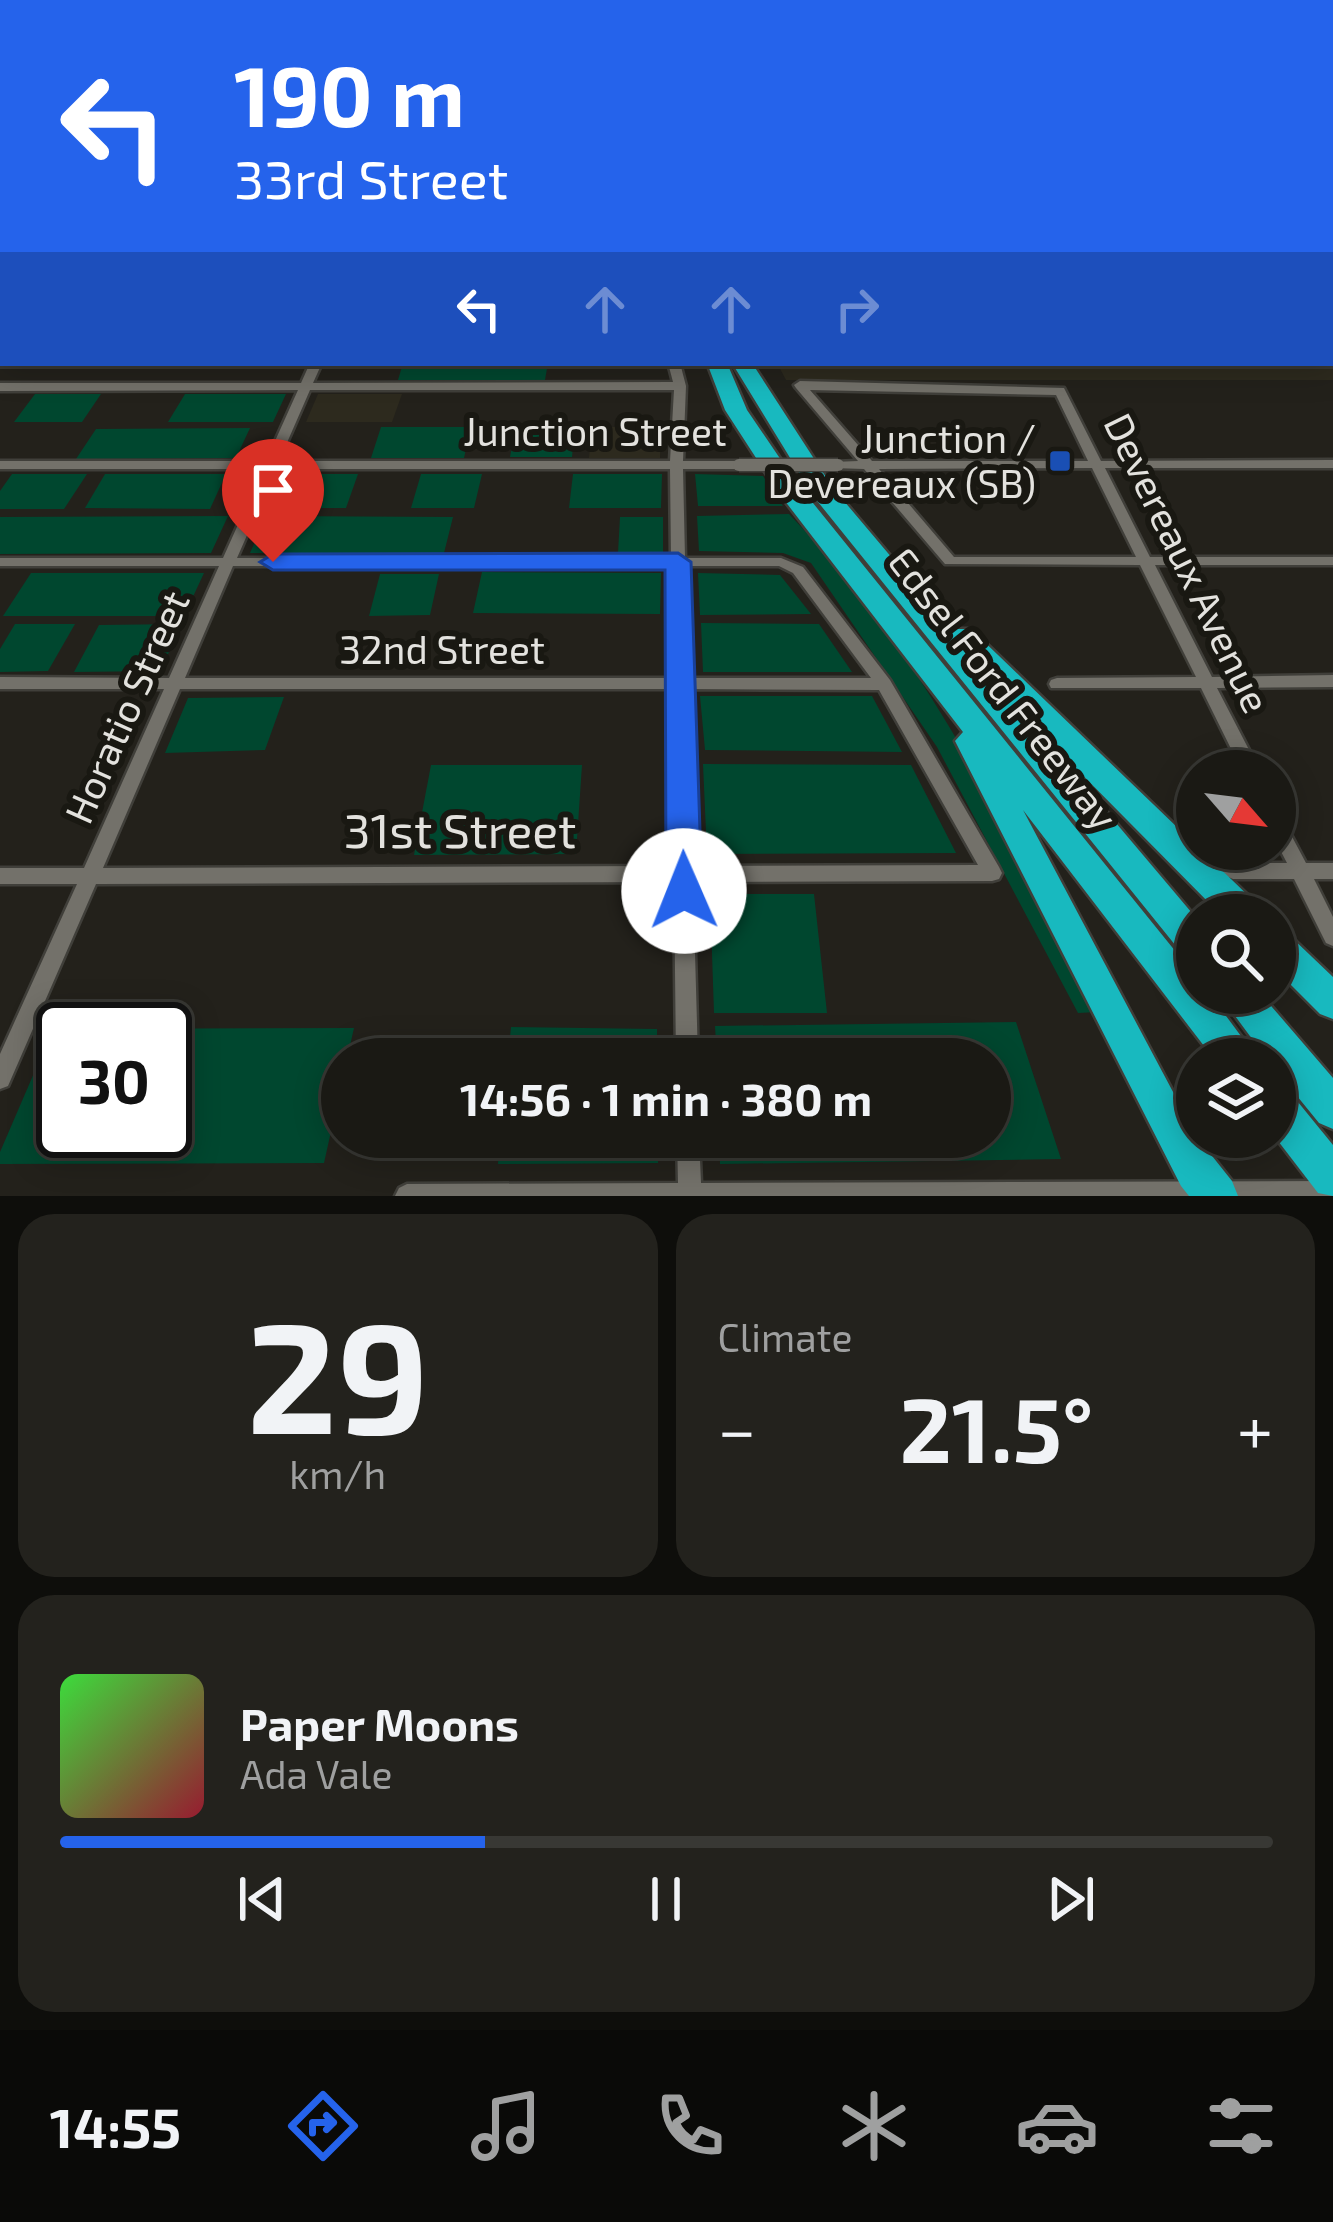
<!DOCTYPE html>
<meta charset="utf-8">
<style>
:root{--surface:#1a1914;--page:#23221d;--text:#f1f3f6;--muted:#9fa0a0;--line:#383834;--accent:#2563eb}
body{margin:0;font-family:"Exo 2",sans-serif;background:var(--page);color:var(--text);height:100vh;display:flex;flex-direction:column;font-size:45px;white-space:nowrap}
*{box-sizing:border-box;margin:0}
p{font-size:39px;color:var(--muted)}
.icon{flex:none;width:66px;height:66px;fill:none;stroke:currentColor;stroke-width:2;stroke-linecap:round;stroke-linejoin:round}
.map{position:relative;height:1196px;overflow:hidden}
.sheet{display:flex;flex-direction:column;gap:18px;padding:18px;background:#0e0e0b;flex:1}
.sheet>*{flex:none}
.hud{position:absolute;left:0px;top:0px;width:1335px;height:366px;box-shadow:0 6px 30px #0003,0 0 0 3px var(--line);background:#2563eb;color:#fff;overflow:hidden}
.needle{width:78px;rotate:118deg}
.buttons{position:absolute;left:1176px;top:750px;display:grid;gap:24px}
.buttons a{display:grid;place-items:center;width:120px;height:120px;border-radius:50%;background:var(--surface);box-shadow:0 6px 30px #0003,0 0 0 3px var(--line);font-size:60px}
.speed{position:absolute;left:36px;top:1002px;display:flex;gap:24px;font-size:60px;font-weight:700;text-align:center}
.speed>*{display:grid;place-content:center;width:156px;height:156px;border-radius:50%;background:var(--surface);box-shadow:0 6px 30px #0003,0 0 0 3px var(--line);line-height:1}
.speed .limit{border:6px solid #111;border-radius:18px;background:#fff;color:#111}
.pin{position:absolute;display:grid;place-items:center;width:102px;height:102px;color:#fff;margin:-123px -51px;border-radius:50% 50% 50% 0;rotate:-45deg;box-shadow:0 0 12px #0007}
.pin .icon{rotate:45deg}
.me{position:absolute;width:132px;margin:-66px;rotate:359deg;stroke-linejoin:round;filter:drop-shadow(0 0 9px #0008)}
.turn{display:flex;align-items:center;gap:42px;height:252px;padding:0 36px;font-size:54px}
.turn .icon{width:156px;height:156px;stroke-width:2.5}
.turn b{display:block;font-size:84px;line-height:102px}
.lanes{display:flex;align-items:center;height:114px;padding:0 36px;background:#0003;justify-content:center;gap:60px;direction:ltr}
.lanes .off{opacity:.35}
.big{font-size:90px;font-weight:700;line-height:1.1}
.sheet .tile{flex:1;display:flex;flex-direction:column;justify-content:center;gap:18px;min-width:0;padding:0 42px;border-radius:36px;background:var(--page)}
.sheet .dial{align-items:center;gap:0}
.dial b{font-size:156px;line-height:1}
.song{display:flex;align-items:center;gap:36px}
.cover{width:144px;height:144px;border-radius:18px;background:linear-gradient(135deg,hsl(120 70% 55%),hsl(350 70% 35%))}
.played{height:12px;border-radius:6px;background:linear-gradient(90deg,var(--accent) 35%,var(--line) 35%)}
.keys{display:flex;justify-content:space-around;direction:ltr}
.heat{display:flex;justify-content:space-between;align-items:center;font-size:66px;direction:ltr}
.sheet .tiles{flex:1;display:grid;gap:18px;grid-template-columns:1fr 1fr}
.tile:last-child{grid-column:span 2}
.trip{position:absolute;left:321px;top:1038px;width:690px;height:120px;border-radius:60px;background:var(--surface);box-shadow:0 6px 30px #0003,0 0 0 3px var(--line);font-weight:700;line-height:120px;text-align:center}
.dock{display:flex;height:192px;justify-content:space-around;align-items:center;background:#0a0a08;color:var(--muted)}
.dock .icon{width:84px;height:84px}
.dock .active{color:var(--accent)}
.dock b{font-size:54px;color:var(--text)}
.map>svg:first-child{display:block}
.built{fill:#2d2a1e}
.green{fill:#00472f;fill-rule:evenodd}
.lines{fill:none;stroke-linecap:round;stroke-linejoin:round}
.street-casing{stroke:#403f3a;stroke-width:5}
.secondary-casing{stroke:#403f3a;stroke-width:5}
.primary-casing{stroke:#403f3a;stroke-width:4}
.highway-casing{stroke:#403f3a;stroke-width:5}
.street{fill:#73716a;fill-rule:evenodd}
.secondary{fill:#588784;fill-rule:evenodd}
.primary{fill:#3c9c9d;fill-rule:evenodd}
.highway{fill:#18b9bf;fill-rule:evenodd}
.street-bridge-casing{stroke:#403f3a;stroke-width:15;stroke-linecap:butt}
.street-bridge{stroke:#73716a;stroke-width:12}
.route{fill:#2563eb;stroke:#184099;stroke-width:3}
.transit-dot{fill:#1a4fb4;stroke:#191812;stroke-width:4.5}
.labels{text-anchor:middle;stroke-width:12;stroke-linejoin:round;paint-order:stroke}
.street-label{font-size:39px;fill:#e3e2de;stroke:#191812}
.poi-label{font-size:39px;fill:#e3e2de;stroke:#191812;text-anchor:end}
.near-street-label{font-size:48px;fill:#e3e2de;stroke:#191812}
</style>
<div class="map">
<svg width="1333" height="1196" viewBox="0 0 1333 1196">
<rect width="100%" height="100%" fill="#23211b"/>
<!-- built -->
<g class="built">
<polygon points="1333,271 1333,380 786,380 777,363 1332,363"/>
<polygon points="318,394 402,394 392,422 306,422"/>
<polygon points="592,427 661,427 660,458 589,458"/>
</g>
<!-- green -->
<g class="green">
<polygon points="403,363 548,363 545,380 398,380"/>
<polygon points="35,394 101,394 82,422 14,422"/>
<polygon points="185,394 286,394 273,422 168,422"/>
<polygon points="516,426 575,426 572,457 510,457"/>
<polygon points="381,427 471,427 464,458 371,458"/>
<polygon points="250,428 236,458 76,459 96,429"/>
<polygon points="12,474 87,474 64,509 0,509 0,491"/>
<polygon points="105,474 226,474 210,509 85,508"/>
<polygon points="284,474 358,474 346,508 269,508"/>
<polygon points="421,474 482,474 474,508 411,508"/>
<polygon points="573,474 662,474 661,508 569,508"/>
<polygon points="695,474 763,476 783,506 698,506"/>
<path d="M789,514C927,656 1013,837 1098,1012L1078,1013L937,747L811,563L783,553L699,551L697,516Z"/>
<polygon points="228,516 211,553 0,554 0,517"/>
<polygon points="266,516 453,517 444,553 250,553"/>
<polygon points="620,517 663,517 663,553 618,553"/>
<polygon points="482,572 661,573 660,614 473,613"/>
<polygon points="31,573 204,573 184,616 3,616"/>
<polygon points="698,573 780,575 811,614 700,615"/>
<polygon points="380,574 439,574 430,615 369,616"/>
<polygon points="701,623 819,624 852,672 703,672"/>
<polygon points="15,624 75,624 48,671 0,672 0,649"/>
<polygon points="182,624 160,671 74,672 99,625"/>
<polygon points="700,696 872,696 902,752 705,750"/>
<polygon points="284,697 265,750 165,753 188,698"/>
<polygon points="703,764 911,765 956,853 707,854"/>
<polygon points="431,765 582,765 576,854 414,855"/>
<polygon points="710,894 814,894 827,1013 714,1013"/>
<polygon points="1016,1022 1061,1159 720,1164 719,1137 990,1137 990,1059 717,1059 715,1026"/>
<polygon points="511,1027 657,1029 657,1059 508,1059"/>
<path d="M354,1028L347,1059H342V1082L324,1163L0,1164V1152L53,1029ZM63,1029H165V1131H63Z"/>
<polygon points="500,1137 658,1137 658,1163 498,1164"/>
</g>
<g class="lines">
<!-- street casing -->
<g class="street-casing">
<g id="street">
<polygon points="112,0 314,0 114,3"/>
<polygon points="424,0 430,0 428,3 422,3"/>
<polygon points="510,0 516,0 514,3 508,3"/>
<rect x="591" y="0" width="6" height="3"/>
<rect x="637" y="0" width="6" height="3"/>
<polygon points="724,0 730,0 731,3 725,3"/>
<polygon points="811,0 817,0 818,3 812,3"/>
<polygon points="898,0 904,0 906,3 900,3"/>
<polygon points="985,0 991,0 993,3 987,3"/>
<polygon points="1162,0 1168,0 1171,3 1164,3"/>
<polygon points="1248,0 1255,0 1259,3 1252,3"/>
<rect x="0" y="12" width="3" height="4"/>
<rect x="1332" y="13" width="1" height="4"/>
<rect x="1332" y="42" width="1" height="4"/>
<rect x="0" y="44" width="3" height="4"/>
<rect x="1332" y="55" width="1" height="4"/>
<polygon points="0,95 3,95 3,100 0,101"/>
<rect x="0" y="125" width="3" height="4"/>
<rect x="0" y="173" width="3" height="6"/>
<rect x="0" y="245" width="3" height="6"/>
<rect x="1332" y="254" width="1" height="6"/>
<rect x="0" y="325" width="3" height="9"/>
<path d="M310,363H322L313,383L673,382L668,363H680L686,386L683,461H739L746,465L739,469H683L685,558H781L803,567L890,680L999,867L1002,873L999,879L992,881L693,882L698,1059H676L674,882L96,884L8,1086L0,1089V1054L77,884H0V868H84L164,689H0V677L169,678L219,566H0V558H223L263,469H0V461H266L298,390L0,391V383H301ZM310,390H674L670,461H279ZM276,469H670L671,558H237ZM233,566H671L672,678H185ZM685,566H779L793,573L871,678H688ZM180,689H672L674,866L103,868ZM688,689L879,690L978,865L693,866Z"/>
<path d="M800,381L1064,388L1101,461L1333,460V468H1105L1150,557H1333V565H1155L1212,677L1333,675V687L1217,688L1260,771H1242L1201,688H1051L1049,684L1051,680L1057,678L1196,677L1140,565L945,564L864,469L833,468L831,465L833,462L858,461L796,388L794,385ZM810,390L1056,395L1088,461H872ZM1092,468L1136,557H954L879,469Z"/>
<polygon points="1275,814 1281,816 1306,863 1333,863 1333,879 1314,879 1333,917 1333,946 1326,943 1294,879 1233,879 1226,876 1223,871 1226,866 1233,863 1287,863 1275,840"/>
<polygon points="677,1137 699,1137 701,1183 1333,1181 1333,1196 395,1196 399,1188 407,1184 678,1183"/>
</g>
</g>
<!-- secondary casing -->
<g class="secondary-casing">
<g id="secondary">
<polygon points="1071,0 1080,0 1082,3 1073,3"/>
<rect x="1332" y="258" width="1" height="9"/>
</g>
</g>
<!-- primary casing -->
<g class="primary-casing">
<g id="primary">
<rect x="0" y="32" width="3" height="6"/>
<rect x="1332" y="80" width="1" height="8"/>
<rect x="0" y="82" width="3" height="8"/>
</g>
</g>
<!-- highway casing -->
<g class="highway-casing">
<g id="highway">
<polygon points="660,0 672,0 659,3"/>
<rect x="692" y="0" width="12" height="3"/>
<polygon points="707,363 727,363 747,410 796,482 1197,978 1197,993 1209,993 1258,1059 1214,1059 1023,810 1197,1137 1232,1181 1238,1196 1189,1196 1181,1186 955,741 963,732 778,492 725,410"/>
<polygon points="732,363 752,363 833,488 952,629 971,629 1257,904 1262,915 1221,915 1035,727 1197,919 1197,961 1184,956 814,497"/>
<polygon points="1275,929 1288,934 1333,977 1333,1019 1320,1014 1275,969"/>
<polygon points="1218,993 1260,993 1333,1078 1333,1129 1319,1123 1275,1069 1275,1059 1267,1059"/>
<polygon points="1275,1085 1289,1091 1333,1145 1333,1196 1318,1193 1275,1137"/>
</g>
</g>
<!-- street -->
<use href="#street" class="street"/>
<!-- secondary -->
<use href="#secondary" class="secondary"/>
<!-- primary -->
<use href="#primary" class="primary"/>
<!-- highway -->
<use href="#highway" class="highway"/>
<!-- street-bridge casing -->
<g class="street-bridge-casing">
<polyline id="street-bridge" points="739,465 838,465"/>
</g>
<!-- street-bridge -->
<use href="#street-bridge" class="street-bridge"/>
</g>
<!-- route -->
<polygon class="route" points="678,553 691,562 702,891 696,902 684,906 672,902 666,891 665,570 273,570 260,562 273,554"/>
<!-- markers -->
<rect class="transit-dot" x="1048" y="449" width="24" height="24" rx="6"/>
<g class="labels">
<!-- street labels -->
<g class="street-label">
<text x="595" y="446">Junction Street</text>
<text transform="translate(1187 563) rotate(64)" y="14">Devereaux Avenue</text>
<text x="442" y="664">32nd Street</text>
<text transform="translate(1003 689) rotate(52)" y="14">Edsel Ford Freeway</text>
<text transform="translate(127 707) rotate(-66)" y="14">Horatio Street</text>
</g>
<!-- poi labels -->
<g class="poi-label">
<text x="1036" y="453">Junction /<tspan x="1036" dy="45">Devereaux (SB)</tspan></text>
</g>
<!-- near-street labels -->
<g class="near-street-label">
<text x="460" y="848">31st Street</text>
</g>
</g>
</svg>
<div class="buttons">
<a><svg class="needle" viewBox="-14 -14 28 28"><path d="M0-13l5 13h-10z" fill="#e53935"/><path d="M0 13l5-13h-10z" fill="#9fa0a0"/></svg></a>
<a><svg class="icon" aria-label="search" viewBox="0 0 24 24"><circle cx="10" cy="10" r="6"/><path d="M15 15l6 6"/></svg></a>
<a><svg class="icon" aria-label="layers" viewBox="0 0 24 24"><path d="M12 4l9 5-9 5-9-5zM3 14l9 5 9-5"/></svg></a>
</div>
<div class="speed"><div class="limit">30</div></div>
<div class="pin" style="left:273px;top:562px;background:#d93025"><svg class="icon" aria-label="arrive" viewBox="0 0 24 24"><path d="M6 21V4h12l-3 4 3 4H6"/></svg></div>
<svg class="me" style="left:684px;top:891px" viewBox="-20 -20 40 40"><circle r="19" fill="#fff"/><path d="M0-13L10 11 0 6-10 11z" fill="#2563eb"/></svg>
<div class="trip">14:56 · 1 min · 380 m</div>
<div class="hud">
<div class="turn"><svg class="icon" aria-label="left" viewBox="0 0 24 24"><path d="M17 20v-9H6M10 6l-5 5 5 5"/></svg><div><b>190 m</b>33rd Street</div></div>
<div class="lanes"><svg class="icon" aria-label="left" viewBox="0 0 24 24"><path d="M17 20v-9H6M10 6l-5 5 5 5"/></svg><svg class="icon off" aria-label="ahead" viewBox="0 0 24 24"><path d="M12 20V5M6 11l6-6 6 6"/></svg><svg class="icon off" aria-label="ahead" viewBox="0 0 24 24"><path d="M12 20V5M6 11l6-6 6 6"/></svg><svg class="icon off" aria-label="right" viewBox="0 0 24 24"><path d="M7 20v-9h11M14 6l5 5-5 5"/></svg></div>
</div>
</div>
<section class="sheet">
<div class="tiles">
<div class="tile dial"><b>29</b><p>km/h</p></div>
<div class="tile"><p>Climate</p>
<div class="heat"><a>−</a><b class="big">21.5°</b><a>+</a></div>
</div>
<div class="tile">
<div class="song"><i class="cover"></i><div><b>Paper Moons</b><p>Ada Vale</p></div></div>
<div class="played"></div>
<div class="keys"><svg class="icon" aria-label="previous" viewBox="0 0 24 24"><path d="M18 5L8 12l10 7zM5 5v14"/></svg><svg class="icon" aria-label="pause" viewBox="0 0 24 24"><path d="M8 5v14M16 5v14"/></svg><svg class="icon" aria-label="next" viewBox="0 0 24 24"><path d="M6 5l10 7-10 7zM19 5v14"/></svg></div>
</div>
</div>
</section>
<nav class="dock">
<b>14:55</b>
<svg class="icon active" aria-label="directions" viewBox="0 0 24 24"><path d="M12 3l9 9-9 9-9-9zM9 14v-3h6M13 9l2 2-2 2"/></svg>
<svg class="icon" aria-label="music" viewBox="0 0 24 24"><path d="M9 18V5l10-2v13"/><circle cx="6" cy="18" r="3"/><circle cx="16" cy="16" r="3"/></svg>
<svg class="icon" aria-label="phone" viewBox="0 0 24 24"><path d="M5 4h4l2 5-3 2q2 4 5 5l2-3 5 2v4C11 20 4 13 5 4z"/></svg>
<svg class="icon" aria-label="climate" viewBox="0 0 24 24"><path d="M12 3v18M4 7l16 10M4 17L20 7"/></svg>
<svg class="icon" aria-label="car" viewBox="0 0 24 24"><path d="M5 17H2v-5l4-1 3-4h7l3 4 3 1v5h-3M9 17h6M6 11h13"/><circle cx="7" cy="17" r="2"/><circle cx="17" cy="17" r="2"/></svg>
<svg class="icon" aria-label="filters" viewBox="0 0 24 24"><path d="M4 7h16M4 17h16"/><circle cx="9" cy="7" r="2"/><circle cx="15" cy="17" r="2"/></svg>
</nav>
